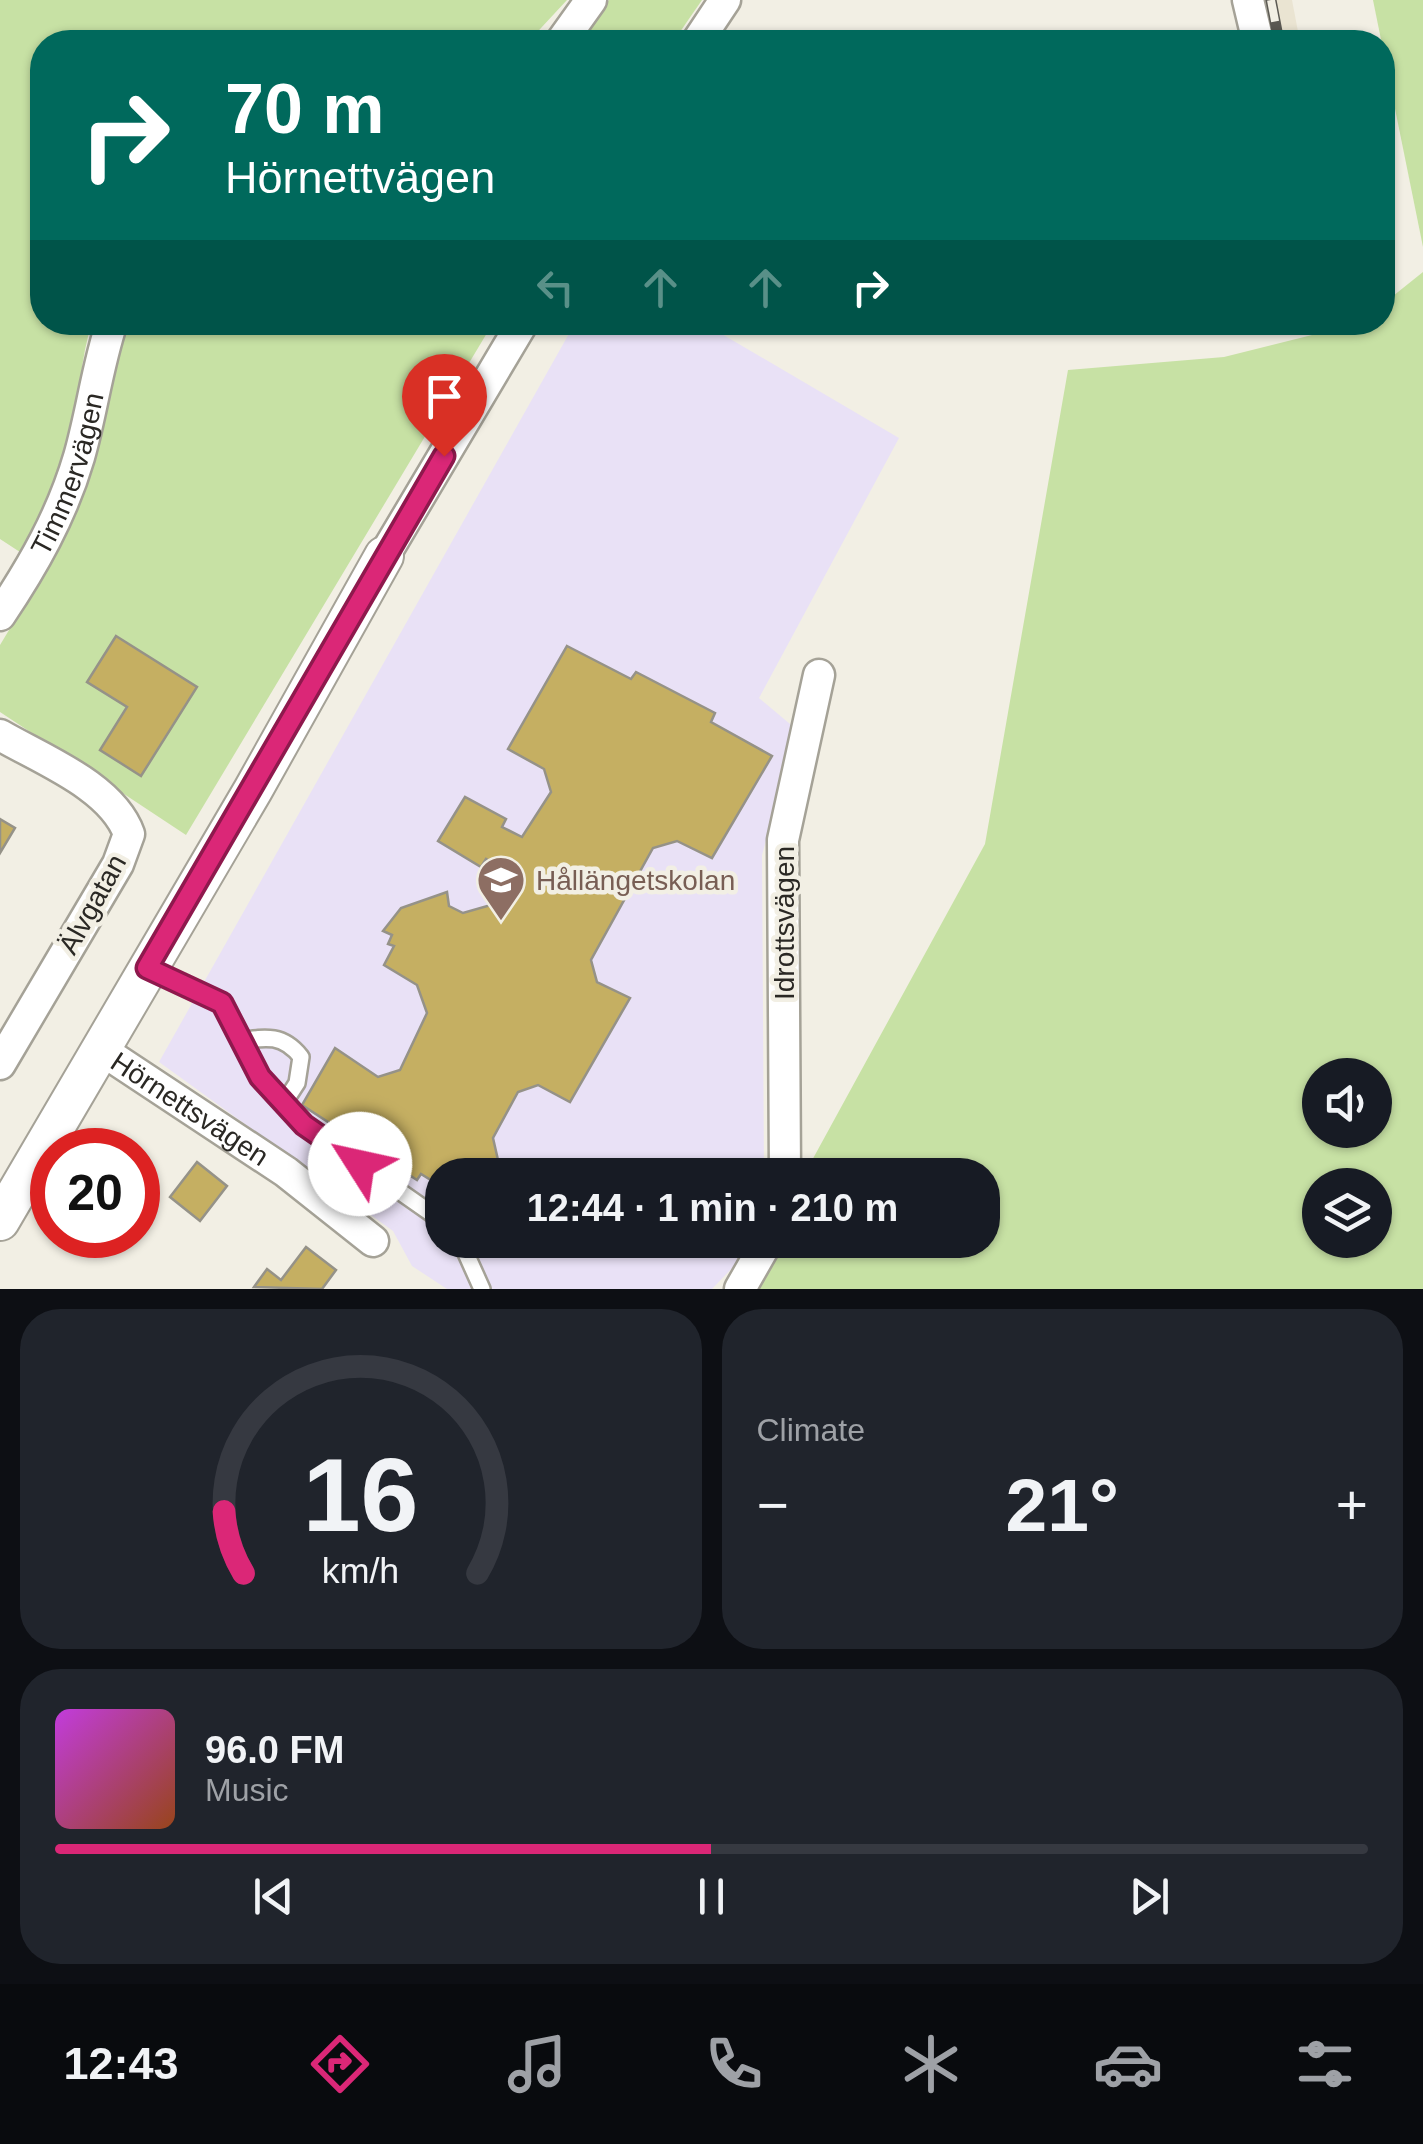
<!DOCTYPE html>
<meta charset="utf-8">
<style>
:root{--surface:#171b24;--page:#20242c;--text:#f1f3f6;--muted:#9ea1a6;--line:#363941;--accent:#db2777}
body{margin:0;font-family:Helvetica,sans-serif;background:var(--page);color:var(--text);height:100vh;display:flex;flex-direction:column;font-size:38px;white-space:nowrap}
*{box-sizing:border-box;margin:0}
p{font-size:32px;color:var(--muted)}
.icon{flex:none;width:55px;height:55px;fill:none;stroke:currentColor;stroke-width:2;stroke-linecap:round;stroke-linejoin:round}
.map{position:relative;height:1289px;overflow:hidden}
.drawer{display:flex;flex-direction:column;gap:20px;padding:20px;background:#0d0f14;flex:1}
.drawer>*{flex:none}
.guide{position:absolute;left:30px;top:30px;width:1365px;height:305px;border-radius:40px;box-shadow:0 2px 8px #0004;background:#00695c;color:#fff;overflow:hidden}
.buttons{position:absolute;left:1302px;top:1058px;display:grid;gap:20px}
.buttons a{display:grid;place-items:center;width:90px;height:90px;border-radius:50%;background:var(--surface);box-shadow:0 2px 8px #0004;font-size:50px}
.speed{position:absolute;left:30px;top:1128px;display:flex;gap:20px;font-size:50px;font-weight:700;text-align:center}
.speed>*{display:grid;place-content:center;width:130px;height:130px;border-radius:50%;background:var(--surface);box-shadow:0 2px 8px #0004;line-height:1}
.speed .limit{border:15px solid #d22;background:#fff;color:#111}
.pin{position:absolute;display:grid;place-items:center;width:85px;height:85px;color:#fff;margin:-102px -42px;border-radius:50% 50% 50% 0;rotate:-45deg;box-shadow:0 0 10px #0007}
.pin .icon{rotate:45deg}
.me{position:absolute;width:110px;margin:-55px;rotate:305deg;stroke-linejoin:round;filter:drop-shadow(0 0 8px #0008)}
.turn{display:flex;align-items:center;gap:35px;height:210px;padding:0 30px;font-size:45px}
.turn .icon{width:130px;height:130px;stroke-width:2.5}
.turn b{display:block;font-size:70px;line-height:85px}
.lanes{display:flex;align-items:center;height:95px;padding:0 30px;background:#0003;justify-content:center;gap:50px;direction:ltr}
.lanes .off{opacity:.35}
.big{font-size:75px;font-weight:600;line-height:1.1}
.drawer .widget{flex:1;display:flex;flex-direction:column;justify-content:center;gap:15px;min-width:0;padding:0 35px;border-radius:40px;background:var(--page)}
.drawer .dial{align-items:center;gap:0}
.dial svg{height:260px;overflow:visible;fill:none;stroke:var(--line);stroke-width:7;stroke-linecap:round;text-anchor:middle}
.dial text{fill:var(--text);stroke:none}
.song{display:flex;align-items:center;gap:30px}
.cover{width:120px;height:120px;border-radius:15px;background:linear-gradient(135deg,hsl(290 70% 55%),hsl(20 70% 35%))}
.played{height:10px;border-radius:5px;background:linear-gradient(90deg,var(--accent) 50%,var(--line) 50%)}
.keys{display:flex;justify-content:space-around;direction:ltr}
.heat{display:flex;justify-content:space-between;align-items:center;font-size:55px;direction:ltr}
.drawer .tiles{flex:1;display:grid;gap:20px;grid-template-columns:1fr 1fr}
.widget:last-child{grid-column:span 2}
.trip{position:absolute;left:425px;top:1158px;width:575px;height:100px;border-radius:40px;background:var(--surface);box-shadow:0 2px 8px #0004;font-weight:600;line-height:100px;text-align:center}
.tabs{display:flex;height:160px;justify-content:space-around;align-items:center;background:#090b0e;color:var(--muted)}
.tabs .icon{width:70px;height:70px}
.tabs .selected{color:var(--accent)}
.tabs b{font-size:45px;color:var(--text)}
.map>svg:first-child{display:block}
.built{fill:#eae4d2}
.education{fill:#e9e1f6}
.green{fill:#c7e1a4;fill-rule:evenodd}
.building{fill:#c5af62;stroke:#959288;stroke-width:2.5}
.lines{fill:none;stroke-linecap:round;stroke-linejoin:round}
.service-casing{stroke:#a5a297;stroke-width:20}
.minor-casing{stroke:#a5a297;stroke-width:35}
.tertiary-casing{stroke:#a5a297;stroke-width:42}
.service{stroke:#fff;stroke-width:15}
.minor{stroke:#fff;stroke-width:30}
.tertiary{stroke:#fff;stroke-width:38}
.rail-casing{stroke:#5b5953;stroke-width:11}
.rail{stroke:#f2efe4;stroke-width:8;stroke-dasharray:22;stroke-linecap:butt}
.route-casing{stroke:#8e194d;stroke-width:25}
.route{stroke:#db2777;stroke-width:18}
.labels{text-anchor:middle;stroke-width:9;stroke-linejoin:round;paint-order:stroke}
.street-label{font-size:28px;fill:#2a2824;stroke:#f2efe4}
.education-label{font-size:28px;fill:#785e54;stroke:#f2efe4;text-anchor:start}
</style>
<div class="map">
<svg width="1423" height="1289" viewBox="0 0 1423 1289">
<rect width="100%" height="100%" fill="#f2efe4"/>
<!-- built -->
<polygon class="built" points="1249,0 1292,0 1300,42 1257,42"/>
<!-- education -->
<polygon class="education" points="575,323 703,323 899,438 759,698 796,729 762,855 764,1175 442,1175 442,1240 743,1240 736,1264 712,1289 447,1289 412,1266 393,1231 159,1062"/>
<!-- green -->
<g class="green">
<path d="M0,0H567L528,42H42V322L92,323C80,358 81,394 71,430C59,473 41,513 23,554L0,539Z"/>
<polygon points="609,0 702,0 673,42 581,42"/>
<polygon points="1373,0 1423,0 1423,247"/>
<path d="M1423,272V1289H755L783,1240H982V1175H804L985,844L1068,370L1224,357L1360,323L1382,322L1383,304ZM1320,1075H1375V1130H1320ZM1320,1185H1375V1240H1320Z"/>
<polygon points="126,323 493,323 186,835 0,712 0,645 35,587"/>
</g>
<!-- building -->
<g class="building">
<polygon points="116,636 197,687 141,776 100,750 127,707 87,682"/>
<polygon points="567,646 631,679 636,672 715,713 711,722 772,756 712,858 677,841 653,848 591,960 597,982 630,998 570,1102 538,1085 518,1092 493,1138 498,1160 526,1175 442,1175 442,1187 421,1174 417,1180 302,1105 335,1048 378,1077 400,1070 427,1013 417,985 384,965 394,946 388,944 392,935 383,931 401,908 447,892 449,906 463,913 491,905 504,869 486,859 481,867 438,841 465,797 506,819 502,827 522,837 551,792 544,769 508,749"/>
<polygon points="0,819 15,828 0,853"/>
<polygon points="197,1162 227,1186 200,1221 170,1197"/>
<polygon points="306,1247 336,1270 322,1289 254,1287 267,1269 281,1280"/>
</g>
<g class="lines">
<!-- service casing -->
<g class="service-casing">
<g id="service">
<polyline points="151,970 222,1003 260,1077 305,1125 442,1221"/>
<path d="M239,1041C266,1037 283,1034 301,1057L297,1083L284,1103"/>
<polyline points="460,1240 482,1289"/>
</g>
</g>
<!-- minor casing -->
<g class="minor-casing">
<g id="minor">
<polyline points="1248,0 1258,42"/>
<polyline points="561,42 591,0"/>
<polyline points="697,42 725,0"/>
<polyline points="384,556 523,322"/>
<path id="s1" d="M0,615C33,566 62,515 79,457C92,412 97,367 112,322"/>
<path d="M0,735C41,759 112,786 129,834L118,864L0,1064"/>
<path id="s2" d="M100,1049L286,1172L373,1241"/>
<polyline points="785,1175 783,840 819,675"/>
<polyline points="740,1289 768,1240"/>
</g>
</g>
<!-- tertiary casing -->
<g class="tertiary-casing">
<polyline id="tertiary" points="0,1221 253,790 384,556"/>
</g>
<!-- service -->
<use href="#service" class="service"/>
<!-- minor -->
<use href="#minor" class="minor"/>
<!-- tertiary -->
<use href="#tertiary" class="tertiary"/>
<!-- rail casing -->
<g class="rail-casing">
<polyline id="rail" points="1271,0 1279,42"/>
</g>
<!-- rail -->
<use href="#rail" class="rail"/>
</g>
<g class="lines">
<!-- route casing -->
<g class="route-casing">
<polyline id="route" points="360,1164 304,1125 260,1077 222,1003 147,968 444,456"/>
</g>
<!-- route -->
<use href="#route" class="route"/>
</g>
<!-- icons -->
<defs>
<g id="school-pin" transform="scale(2.5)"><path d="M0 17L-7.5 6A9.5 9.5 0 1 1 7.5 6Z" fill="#8d6e63" stroke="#f2efe4"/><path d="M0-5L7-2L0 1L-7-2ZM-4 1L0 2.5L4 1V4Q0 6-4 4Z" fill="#fff"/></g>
</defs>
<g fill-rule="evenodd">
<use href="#school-pin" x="501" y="880"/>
</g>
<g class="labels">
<!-- street labels -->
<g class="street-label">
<text dy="10" stroke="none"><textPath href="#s1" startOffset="158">Timmervägen</textPath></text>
<text transform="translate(92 904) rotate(-61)" y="10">Älvgatan</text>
<text transform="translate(784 923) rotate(-90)" y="10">Idrottsvägen</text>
<text dy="10" stroke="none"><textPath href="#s2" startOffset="108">Hörnettsvägen</textPath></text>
</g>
<!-- education labels -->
<g class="education-label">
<text x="536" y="890">Hållängetskolan</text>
</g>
</g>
</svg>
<div class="buttons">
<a><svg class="icon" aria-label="sound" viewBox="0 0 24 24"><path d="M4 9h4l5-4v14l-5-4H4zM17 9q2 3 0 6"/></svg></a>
<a><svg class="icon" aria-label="layers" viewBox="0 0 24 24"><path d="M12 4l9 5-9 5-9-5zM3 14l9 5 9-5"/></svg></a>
</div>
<div class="speed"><div class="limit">20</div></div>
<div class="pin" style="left:444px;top:456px;background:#d93025"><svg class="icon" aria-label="arrive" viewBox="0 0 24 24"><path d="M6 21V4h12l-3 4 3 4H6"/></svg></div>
<svg class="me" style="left:360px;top:1164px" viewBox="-20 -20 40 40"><circle r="19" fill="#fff"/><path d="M0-13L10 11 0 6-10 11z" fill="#db2777"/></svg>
<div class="trip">12:44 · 1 min · 210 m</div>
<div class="guide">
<div class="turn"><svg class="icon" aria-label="right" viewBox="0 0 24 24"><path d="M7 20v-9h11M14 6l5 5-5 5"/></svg><div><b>70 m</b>Hörnettvägen</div></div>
<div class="lanes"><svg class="icon off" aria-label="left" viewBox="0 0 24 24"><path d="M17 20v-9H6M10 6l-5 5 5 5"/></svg><svg class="icon off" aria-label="ahead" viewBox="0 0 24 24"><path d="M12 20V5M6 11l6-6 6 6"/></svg><svg class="icon off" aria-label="ahead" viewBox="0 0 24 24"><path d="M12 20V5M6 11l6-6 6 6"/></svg><svg class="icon" aria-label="right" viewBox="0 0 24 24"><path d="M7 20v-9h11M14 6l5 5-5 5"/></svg></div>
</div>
</div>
<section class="drawer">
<div class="tiles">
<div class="widget dial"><svg viewBox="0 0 100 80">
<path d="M14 69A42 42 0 1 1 86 69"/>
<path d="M14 69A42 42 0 0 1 8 50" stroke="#db2777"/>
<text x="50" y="56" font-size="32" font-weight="700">16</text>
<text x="50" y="72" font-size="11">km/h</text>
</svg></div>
<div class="widget"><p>Climate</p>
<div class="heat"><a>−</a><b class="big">21°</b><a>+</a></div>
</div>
<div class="widget">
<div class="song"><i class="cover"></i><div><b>96.0 FM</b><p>Music</p></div></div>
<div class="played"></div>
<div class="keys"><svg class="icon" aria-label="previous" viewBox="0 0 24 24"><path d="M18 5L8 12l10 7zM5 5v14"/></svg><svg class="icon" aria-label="pause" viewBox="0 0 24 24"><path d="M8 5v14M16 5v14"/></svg><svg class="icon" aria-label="next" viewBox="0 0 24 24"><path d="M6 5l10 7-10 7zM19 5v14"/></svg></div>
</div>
</div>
</section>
<nav class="tabs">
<b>12:43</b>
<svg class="icon selected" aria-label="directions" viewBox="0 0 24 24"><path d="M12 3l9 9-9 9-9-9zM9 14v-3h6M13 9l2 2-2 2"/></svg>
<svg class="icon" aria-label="music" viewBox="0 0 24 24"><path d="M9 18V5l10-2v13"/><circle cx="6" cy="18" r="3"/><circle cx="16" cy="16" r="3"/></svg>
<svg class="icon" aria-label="phone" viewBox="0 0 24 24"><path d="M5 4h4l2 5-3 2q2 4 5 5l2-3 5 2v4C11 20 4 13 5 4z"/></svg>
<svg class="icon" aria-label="climate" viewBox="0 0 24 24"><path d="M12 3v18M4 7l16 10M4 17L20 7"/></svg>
<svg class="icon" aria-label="car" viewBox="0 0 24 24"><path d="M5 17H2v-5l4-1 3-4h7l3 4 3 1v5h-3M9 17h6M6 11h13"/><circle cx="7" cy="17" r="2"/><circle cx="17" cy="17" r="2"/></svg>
<svg class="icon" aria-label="filters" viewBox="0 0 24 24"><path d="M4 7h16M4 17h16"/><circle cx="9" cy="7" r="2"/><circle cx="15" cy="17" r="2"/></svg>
</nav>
